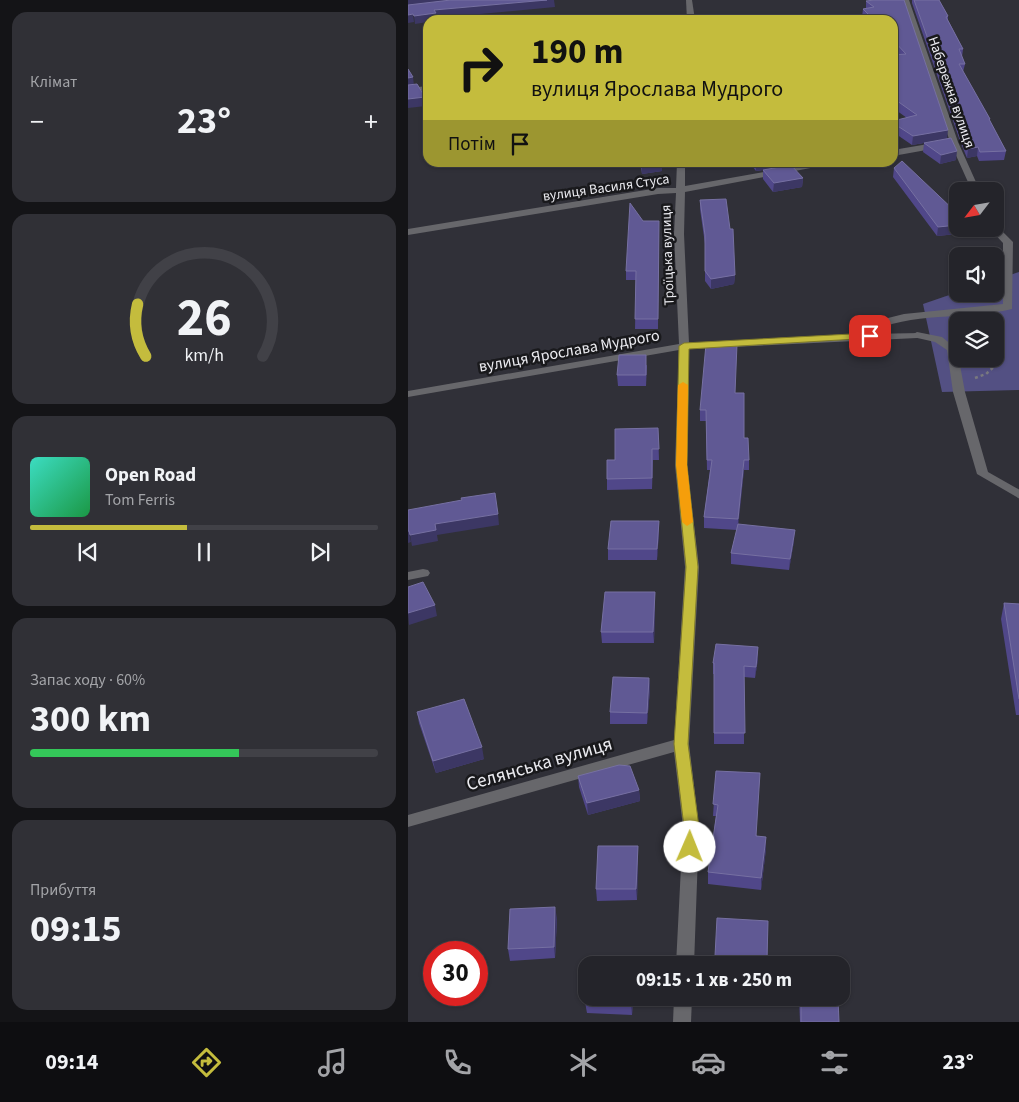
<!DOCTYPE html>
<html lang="uk">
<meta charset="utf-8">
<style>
:root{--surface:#24242a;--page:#303036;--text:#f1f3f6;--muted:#a3a4a8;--line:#414147;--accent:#c4bc3d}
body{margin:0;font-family:"Source Sans 3",sans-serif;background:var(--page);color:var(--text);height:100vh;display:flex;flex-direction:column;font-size:19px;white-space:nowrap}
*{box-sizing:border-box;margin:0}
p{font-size:16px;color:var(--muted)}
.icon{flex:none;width:28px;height:28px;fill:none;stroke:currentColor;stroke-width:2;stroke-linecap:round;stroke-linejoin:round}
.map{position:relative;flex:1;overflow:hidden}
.side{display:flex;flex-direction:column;gap:12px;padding:12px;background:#141417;width:408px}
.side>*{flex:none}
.guide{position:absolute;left:15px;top:15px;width:475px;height:152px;border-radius:15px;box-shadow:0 1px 4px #0004,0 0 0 1px var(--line);background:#c4bc3d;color:#111;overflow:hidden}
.needle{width:32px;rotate:239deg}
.tools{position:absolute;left:541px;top:182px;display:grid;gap:10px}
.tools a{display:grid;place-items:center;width:55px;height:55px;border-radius:10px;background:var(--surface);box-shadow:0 1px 4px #0004,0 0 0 1px var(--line);font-size:25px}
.speed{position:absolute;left:15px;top:941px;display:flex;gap:10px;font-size:25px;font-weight:700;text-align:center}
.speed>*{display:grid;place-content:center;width:65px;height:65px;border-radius:50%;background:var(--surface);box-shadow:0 1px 4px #0004,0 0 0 1px var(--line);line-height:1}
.speed .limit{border:8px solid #d22;background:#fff;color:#111}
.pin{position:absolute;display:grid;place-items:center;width:42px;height:42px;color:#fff;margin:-21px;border-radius:10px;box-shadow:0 2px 8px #0006}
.me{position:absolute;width:55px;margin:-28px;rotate:1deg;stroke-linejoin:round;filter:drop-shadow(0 0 4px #0008)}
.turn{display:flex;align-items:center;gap:18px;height:105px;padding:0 25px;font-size:22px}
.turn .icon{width:65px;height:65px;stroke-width:2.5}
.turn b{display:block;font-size:35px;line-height:42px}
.then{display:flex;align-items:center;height:48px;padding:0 25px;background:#0003;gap:10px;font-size:19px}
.big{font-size:38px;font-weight:700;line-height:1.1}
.side .widget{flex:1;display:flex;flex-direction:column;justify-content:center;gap:8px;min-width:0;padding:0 18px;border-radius:15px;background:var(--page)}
.side .dial{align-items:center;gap:0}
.dial svg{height:130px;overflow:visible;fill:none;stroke:var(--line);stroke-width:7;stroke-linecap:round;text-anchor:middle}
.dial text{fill:var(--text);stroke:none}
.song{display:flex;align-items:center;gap:15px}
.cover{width:60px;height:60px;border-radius:8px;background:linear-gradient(135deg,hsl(170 70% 55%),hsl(140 70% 35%))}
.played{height:5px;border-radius:2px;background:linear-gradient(90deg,var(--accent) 45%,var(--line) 45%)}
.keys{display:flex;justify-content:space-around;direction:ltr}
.heat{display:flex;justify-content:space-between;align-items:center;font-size:28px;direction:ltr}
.charge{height:8px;border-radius:4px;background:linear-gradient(90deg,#34c759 60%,var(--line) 0)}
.trip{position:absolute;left:170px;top:956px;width:272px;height:50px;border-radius:15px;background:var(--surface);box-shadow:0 1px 4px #0004,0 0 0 1px var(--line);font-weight:700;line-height:50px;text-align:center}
.menu{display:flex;height:80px;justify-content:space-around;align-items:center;background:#0e0e11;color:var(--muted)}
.menu .icon{width:35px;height:35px}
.menu .selected{color:var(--accent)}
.menu b{font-size:22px;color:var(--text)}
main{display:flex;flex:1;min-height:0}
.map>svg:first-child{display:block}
.green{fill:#535083;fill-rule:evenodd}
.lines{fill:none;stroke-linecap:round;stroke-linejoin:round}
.path{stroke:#79797f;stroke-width:2.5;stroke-dasharray:3 3;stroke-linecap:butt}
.lane{fill:#67676b;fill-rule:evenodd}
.street{fill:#67676b;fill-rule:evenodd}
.wall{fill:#504789}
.shaded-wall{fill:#3c3764}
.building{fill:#605994;stroke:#7670a2}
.route{fill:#c4bc3d;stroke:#7f7a28}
.slow{fill:#f59e0b}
.labels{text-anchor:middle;stroke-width:5;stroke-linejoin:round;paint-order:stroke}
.far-street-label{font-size:14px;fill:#ebebf0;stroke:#19191c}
.street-label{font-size:16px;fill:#ebebf0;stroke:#19191c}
.near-street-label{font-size:19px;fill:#ebebf0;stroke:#19191c}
</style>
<main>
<section class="side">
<div class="widget"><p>Клімат</p>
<div class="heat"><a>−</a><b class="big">23°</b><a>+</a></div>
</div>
<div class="widget dial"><svg viewBox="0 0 100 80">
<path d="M14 69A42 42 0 1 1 86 69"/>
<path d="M14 69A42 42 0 0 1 9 37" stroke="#c4bc3d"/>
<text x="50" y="56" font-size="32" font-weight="700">26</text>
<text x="50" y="72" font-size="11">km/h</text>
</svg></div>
<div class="widget">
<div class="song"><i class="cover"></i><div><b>Open Road</b><p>Tom Ferris</p></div></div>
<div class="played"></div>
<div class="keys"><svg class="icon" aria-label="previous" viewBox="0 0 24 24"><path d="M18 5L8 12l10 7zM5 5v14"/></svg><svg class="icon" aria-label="pause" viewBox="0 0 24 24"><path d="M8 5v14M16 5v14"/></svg><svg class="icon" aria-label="next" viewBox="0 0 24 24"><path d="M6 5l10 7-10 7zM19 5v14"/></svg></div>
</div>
<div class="widget"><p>Запас ходу · 60%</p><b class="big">300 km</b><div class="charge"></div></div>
<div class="widget"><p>Прибуття</p><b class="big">09:15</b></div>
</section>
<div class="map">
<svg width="612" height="1022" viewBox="0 0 612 1022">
<rect width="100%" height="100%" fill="#303038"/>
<!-- green -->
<path class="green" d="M611,272V390L534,392L515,304L550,292V294H588V280ZM550,321H588V359H550Z"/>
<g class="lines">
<!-- path -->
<polyline class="path" points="567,378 578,374 590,363 596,322"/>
<!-- lane -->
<polygon class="lane" points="509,332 534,337 549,349 557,392 580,472 612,490 612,499 569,474 545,392 539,350 527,342 505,337 504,335"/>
<!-- street -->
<g class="street">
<polygon points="278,0 284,0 287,20 279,20"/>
<polygon points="495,0 501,0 550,142 572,191 564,191 542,142"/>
<polygon points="20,86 20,90 0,92 0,88"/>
<polygon points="532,142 536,145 535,147 485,156 485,150"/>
<path d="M269,162H277V186L412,162H434L277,192L276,234L281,343L443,335L468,321L496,314L595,304V243L582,229L590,227L605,242L604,309C556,321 504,310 459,334L513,333L514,335L509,338L281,349L279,465L291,567L281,744L291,827L286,965H268L275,827L266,752L0,827V815L266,740L277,567L267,465L271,350L0,397V391L271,344L266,234L268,193L250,194L0,235V229L250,188H268Z"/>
<polygon points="15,569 20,570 22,573 20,576 0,580 0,572"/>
<polygon points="266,998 284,998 283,1022 265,1022"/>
</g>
</g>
<!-- wall -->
<g class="wall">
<polygon points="496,0 539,139 504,145 485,132 485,121 499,118 485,108 485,55 490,54 485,49 485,20 457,20 454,17 455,9 458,8 458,1"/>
<polygon points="504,0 531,0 540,16 540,20 555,49 554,57 557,64 555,72 582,119 582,121 598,151 596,160 571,161 569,156 559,158 552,141 504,3"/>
<polygon points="516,143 548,160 532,164 515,152"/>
<polygon points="232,162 254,162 254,171 234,174"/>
<polygon points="341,162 376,162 376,166 395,178 394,187 365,192 355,179 355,170 348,171"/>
<polygon points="486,168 550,229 560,229 559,233 529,236 485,177"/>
<polygon points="292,200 327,275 326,284 303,289 297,281 297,244 292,209"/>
<polygon points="235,221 251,230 250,329 227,329 228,280 218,280 218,271"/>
<polygon points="239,365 238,386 210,386 209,375"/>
<polygon points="328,393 336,438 341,460 341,470 336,470 330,524 386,541 381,570 323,564 323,553 329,530 296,528 296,517 302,470 299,470 298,421 292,421 292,410"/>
<polygon points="250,428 251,460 245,460 244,489 199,490 199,479 207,460"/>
<polygon points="251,521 251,532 249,560 200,560 200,549"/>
<polygon points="247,592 247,603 246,643 194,643 193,632"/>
<polygon points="596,603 612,604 612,715 608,715 593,619"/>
<polygon points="350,647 350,659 347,678 336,677 336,744 306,744 306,674 305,674 305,663"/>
<polygon points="241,678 242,689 239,724 202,724 202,712"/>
<polygon points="9,712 76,759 28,773 11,723"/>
<polygon points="308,771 349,836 358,849 353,890 300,884 300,872 308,816 305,816"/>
<polygon points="170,776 231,790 232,801 180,815 171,787"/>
<polygon points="230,846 230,857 229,900 189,901 188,889"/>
<polygon points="149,918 147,958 102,961 100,949"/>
<polygon points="360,921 359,965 307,965 307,956"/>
<polygon points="179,998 225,998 224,1015 179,1013 177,1002"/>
<polygon points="391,998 430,998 431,1022 392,1022"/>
</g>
<!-- shaded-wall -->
<g class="shaded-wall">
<polygon points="0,0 44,0 0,6"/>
<polygon points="139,0 146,0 147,7 29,18 29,20 20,20 20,22 7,24 6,16 26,10"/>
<polygon points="5,14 6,22 0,23 0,15"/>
<polygon points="5,77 6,86 0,87 0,78"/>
<polygon points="17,97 18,106 0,108 0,99"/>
<polygon points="540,130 539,139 504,145 505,136"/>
<polygon points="570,147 569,156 559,158 560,149"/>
<polygon points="549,151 548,160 532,164 533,155"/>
<polygon points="254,162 254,171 234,174 234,164"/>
<polygon points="348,162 376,162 376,167 348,171"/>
<polygon points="395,178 394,187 365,192 366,183"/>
<polygon points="550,225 550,229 560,229 559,233 529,236 530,227"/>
<polygon points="327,275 326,284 303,289 303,279"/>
<polygon points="336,460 336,470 330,530 330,519"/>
<polygon points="90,514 91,525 29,535 30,541 4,546 2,535 27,524"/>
<polygon points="251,521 251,532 249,560 249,549"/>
<polygon points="387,530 386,541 381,570 382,559"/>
<polygon points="0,531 1,531 3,542 0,543"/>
<polygon points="247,592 247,603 246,643 245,632"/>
<polygon points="27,605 29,616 1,625 0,613"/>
<polygon points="350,647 350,659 347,678 348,667"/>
<polygon points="241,678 242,689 239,724 239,713"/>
<polygon points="74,747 76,759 28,773 25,761"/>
<polygon points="231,790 232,801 180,815 179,803"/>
<polygon points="358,837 358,849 353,890 353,878"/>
<polygon points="230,846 230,857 229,900 228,889"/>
<polygon points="147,907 149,918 147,958 146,947"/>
<polygon points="224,998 225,998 224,1015 223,1004"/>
</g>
<!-- building -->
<g class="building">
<polygon points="43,0 139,0 26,10 28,13 6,16 5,14 0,15 0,5"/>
<polygon points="466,0 496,0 540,130 505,136 485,123 485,121 509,115 485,98 485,66 490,65 485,57 485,55 498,54 485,40 485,20 466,20 455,9 466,7 458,1"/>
<polygon points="506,0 531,0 540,16 538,17 555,49 551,49 557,64 551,64 582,119 581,119 598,151 572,152 570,147 560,149 553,132"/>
<polygon points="0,69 5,77 0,78"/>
<polygon points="9,84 17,97 0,99 0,85"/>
<polygon points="543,138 549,151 533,155 516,143"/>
<polygon points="494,161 550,214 550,225 530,227 486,168"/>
<polygon points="234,162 252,162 234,164"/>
<polygon points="383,165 395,178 366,183 355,170"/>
<polygon points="318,199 322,229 325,229 327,275 303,279 297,271 297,235 292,200"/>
<polygon points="222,203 235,221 251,221 250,319 227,319 228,271 218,271"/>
<polygon points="298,344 329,344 327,393 336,393 336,438 340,438 341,460 336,460 330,519 296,517 304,460 299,460 298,410 292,410"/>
<polygon points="211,355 238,355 238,375 209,375"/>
<polygon points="250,428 251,449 244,449 244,478 199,479 199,460 207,460 207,429"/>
<polygon points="87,493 90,514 27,524 28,530 2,535 1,531 0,531 0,510 54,500 53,498"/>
<polygon points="203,521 251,521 249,549 200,549"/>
<polygon points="330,524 387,530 382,559 323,553"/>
<polygon points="15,582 27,605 0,613 0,587"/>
<polygon points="197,592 247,592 245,632 193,632"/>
<polygon points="596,603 612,604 612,699 611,699"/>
<polygon points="308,644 350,647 348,667 336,666 337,733 306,733 306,663 305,663"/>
<polygon points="205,677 241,678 239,713 202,712"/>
<polygon points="56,699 74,747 25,761 9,712"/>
<polygon points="211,765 222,766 231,790 179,803 170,776"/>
<polygon points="308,771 352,773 348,836 358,837 353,878 300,872 310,805 305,804"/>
<polygon points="190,846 230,846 228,889 188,889"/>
<polygon points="147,907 146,947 100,949 102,909"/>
<polygon points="309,918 360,921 359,959 307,956"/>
<polygon points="179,991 179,998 224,998 223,1004 177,1002"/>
<polygon points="393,998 430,998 431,1022 393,1022"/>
</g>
<!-- route -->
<polygon class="route" points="462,333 465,334 465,338 281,349 279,465 290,567 280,744 291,827 290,847 287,851 282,853 277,851 275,847 276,827 266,744 278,567 268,465 271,346 276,343"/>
<!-- slow -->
<polygon class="slow" points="275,382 280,385 279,465 285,522 279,526 274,522 268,465 270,385"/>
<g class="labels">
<!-- far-street labels -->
<g class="far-street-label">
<text transform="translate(544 92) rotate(71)" y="5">Набережна вулиця</text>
<text transform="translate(198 187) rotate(-8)" y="5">вулиця Василя Стуса</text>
<text transform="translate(259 255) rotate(-92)" y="5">Троїцька вулиця</text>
</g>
<!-- street labels -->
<g class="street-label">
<text transform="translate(161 350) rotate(-10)" y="6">вулиця Ярослава Мудрого</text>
</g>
<!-- near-street labels -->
<g class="near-street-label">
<text transform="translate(131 763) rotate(-16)" y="7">Селянська вулиця</text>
</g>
</g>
</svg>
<div class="tools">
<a><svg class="needle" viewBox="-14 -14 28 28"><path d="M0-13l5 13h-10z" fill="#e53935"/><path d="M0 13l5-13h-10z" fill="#a3a4a8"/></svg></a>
<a><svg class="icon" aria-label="sound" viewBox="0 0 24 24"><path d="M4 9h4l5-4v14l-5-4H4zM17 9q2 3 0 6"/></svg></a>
<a><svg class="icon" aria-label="layers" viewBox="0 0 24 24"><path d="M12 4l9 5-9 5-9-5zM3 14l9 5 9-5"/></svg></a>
</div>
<div class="speed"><div class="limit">30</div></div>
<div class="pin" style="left:462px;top:336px;background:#d93025"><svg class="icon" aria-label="arrive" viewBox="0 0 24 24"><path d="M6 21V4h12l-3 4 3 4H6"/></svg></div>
<svg class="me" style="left:282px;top:847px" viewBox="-20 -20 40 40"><circle r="19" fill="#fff"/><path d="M0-13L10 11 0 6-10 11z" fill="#c4bc3d"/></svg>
<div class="trip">09:15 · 1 хв · 250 m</div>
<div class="guide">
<div class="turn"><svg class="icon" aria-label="right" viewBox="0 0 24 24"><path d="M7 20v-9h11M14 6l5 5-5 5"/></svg><div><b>190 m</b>вулиця Ярослава Мудрого</div></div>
<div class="then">Потім<svg class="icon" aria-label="arrive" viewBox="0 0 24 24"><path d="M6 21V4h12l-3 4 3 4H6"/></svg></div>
</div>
</div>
</main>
<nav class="menu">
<b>09:14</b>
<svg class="icon selected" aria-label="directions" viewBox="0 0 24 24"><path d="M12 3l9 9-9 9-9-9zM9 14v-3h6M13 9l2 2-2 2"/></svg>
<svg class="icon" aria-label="music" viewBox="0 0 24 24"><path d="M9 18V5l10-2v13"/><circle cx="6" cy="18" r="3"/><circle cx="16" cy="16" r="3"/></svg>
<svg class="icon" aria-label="phone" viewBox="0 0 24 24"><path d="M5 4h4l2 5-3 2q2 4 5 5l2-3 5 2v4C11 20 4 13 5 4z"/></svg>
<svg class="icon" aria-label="climate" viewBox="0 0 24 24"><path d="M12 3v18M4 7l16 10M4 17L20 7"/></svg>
<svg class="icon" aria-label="car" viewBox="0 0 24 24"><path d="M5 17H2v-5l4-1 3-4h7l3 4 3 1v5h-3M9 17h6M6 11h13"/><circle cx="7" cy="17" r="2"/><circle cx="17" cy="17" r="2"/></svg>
<svg class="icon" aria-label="filters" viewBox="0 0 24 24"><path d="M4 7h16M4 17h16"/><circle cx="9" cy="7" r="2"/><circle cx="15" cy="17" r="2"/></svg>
<b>23°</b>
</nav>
